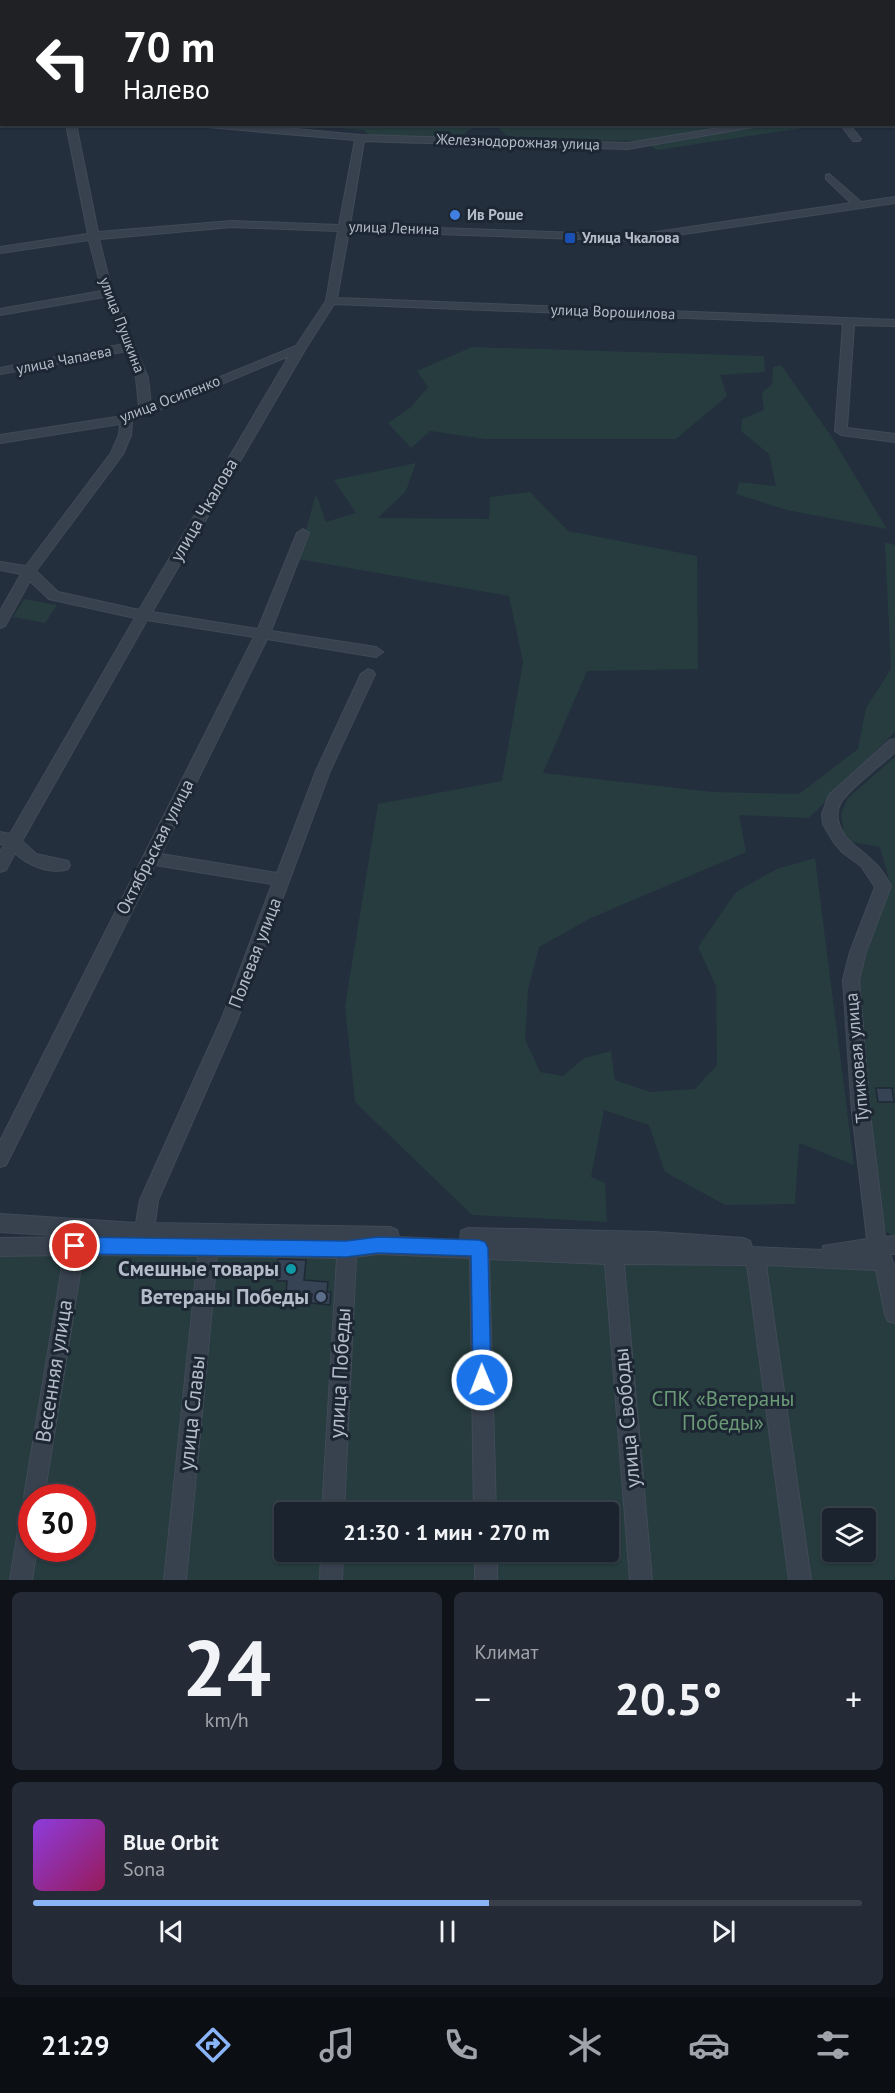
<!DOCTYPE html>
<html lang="ru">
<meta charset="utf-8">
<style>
:root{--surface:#1b232e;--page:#242b36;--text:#f1f3f6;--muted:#a0a4aa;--line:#39404a;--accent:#8ab4f8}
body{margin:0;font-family:"PT Sans",sans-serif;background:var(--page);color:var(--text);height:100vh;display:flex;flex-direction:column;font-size:22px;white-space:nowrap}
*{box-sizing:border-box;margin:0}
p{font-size:20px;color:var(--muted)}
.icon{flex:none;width:33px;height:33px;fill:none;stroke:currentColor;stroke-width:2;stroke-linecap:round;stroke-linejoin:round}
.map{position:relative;height:1580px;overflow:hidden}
.drawer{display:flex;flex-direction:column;gap:12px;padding:12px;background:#0f1319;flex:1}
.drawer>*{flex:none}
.guide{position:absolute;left:0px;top:0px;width:896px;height:126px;box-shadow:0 2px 4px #0004,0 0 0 2px var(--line);background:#202124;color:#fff;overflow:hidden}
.tools{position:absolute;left:822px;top:1508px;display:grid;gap:12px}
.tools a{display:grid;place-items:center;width:54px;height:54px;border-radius:6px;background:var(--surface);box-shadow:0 2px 4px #0004,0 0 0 2px var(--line);font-size:30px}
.speed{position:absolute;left:18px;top:1484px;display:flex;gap:12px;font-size:30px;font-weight:700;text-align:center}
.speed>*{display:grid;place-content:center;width:78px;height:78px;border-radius:50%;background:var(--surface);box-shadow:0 2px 4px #0004,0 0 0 2px var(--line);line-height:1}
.speed .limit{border:9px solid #d22;background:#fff;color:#111}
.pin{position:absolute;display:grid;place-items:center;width:51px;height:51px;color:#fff;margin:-26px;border:3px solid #fff;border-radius:50%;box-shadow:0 2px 6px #0007}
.me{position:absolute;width:66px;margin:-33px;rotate:359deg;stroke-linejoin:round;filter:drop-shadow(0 0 4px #0008)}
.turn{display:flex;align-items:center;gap:21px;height:126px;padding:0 24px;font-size:27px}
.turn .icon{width:78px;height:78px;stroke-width:2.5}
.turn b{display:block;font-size:42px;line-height:51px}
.big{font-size:45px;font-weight:800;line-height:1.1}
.drawer .card{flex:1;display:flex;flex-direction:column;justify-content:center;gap:9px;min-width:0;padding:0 21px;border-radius:9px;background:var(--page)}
.drawer .dial{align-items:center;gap:0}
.dial b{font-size:78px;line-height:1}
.song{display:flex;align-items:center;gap:18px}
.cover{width:72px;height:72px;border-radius:9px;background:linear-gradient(135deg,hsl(270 70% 55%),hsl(330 70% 35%))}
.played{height:6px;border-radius:3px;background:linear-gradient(90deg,var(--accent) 55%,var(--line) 55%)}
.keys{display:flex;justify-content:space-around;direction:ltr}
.heat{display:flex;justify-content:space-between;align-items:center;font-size:33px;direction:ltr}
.drawer .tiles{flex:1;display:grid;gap:12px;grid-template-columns:1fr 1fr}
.card:last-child{grid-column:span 2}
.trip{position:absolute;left:274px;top:1502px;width:345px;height:60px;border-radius:6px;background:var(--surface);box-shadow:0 2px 4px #0004,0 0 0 2px var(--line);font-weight:800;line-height:60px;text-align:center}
.dock{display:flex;height:96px;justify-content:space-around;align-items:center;background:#0b0e12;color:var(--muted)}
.dock .icon{width:42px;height:42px}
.dock .current{color:var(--accent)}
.dock b{font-size:27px;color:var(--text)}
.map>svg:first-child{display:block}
.green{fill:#263c3f;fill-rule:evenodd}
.building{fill:#364354;stroke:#1f2835;stroke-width:1.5}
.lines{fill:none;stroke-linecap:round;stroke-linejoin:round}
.minor-casing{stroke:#414a57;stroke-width:2}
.minor{fill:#38414e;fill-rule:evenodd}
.route{fill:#1a73e8;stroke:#114b97;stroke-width:1.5}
.shop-dot{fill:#3f7fe0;stroke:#1d2633;stroke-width:2}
.transit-dot{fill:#1a4fb4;stroke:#1d2633;stroke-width:2}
.culture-dot{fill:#0f9aa8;stroke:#1d2633;stroke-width:2}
.service-dot{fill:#5c6f8a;stroke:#1d2633;stroke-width:2}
.labels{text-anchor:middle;stroke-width:6;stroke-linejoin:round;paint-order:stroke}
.far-street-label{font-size:15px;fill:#b4bcc9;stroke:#1d2633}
.far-poi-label{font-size:15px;font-weight:bold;fill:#b4bcc9;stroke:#1d2633;text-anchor:start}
.street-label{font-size:18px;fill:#b4bcc9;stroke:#1d2633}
.near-poi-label{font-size:21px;font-weight:bold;fill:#b4bcc9;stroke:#1d2633;text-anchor:end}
.near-street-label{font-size:21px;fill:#b4bcc9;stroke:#1d2633}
.near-park-label{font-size:21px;fill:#6b9a76;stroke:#1d2633}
</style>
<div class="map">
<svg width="895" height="1580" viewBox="0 0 895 1580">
<rect width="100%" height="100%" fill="#242f3e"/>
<!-- green -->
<g class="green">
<polygon points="0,0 895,0 895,58 894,2 2,2 0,87"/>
<path d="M334,125H822L658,150L640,141L524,139L506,135L497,126C480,124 468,126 458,142L416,144L378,143L363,130L337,128Z"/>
<polygon points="472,347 764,356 765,372 720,375 727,396 676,439 485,439 430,431 411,448 388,423 411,407 428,387 417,371"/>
<polygon points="781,365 831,436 887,529 787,510 736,494 739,482 776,486 769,454 741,431 742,419 764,410 762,393 772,384 773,367"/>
<polygon points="416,463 406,491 378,518 489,519 490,497 530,492 568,531 697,556 698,669 587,671 543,773 713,792 799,794 858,749 866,708 891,669 885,542 895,545 895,732 809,818 739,815 746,852 591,918 539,947 528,990 525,1039 540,1072 563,1076 584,1058 611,1051 615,1080 650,1092 695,1089 717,1065 716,986 698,947 736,892 777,869 815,858 854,1165 799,1143 795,1204 725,1205 665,1172 649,1125 604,1110 591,1177 605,1183 607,1222 472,1215 355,1102 345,1006 378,804 502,781 523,662 509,596 298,559 316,494 326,522 356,513 334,480"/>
<polygon points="24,599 57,605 45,623 13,617"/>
<polygon points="895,757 895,1237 884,1230 854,992 862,948 880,915 891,886 880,847 852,842 844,833 841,814 848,798"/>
<path d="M0,1243L895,1266V1580H0ZM32,1497H82V1548H32ZM285,1512H609V1551H285ZM832,1518H866V1551H832Z"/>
</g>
<!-- building -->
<g class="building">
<polygon points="876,1088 892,1088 894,1102 878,1102"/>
<polygon points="278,1259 306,1260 304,1280 328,1282 327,1292 331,1292 330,1305 311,1303 312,1294 286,1294 287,1281 277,1281"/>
</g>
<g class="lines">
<!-- minor casing -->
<g class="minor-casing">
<g id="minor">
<rect x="894" y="58" width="1" height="6"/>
<rect x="0" y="117" width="2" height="6"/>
<path d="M70,124H79L77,129L98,232L232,221L339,225L355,140L207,127L203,124H243L360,135L628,143L744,124H769L628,149L364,141L350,225L636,235L851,203L826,179V175L829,174L861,202L895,197V203L636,241L349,231L337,298L895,320V326L854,325L847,428L895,434V442L841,435L835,431L843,324L334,304L306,348L152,612L258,629L297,533L303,529L309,533L271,631L376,647L383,652L376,657L267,639L161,854L277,873L316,771L361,674L368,669L373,671L375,674L330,771L238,1018L158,1200L155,1223L390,1227L397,1230L399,1237L460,1240L461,1231L468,1228L655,1232L743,1238L750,1241L752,1247L822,1250L823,1246L867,1239L852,1112L843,980L850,952L875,887L861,866L842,852L833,841L823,824L822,814L829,795L890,740L895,739V752C884,763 845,792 840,804C833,819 842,835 854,845C872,860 879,864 891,886L866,952L859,980L870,1112L885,1237L895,1236V1254H890L895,1268V1323L888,1321L885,1314L876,1270L766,1265L811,1580H789L747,1265L624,1264L652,1580H630L605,1264L489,1259L496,1512H474L470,1258L378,1254L356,1257L344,1512H322L337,1258L217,1256L186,1580H164L198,1256L83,1255L44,1497H32V1548H37L32,1580H10L21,1512L26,1504L24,1497L64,1255L0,1256V1238L87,1237L0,1232V1214L136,1223L140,1200L222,1018L272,884L155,865L6,1165L0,1167V1141L254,637L147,620L22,841L36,854L68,861L70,865L68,869C51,875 27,865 15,853L6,870L0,872V852L4,845L0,844V832L10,834L135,618L49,599L30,581L5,626L0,628V611L21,574L0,570V562L26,566L111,453L119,435L120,424L0,443V435L123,416L139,406L136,378L127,351L0,374V368L124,344L104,297L0,315V309L102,291L89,240L0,253V247L88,234L67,129ZM232,227L338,231L326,301L296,346L151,405L148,378L112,291L99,239ZM289,356L139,610L58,592L36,571L123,454L131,435L132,421Z"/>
<polygon points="840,124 849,124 861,139 859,141 853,141"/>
<polygon points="321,1551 343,1551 342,1580 320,1580"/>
<rect x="475" y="1551" width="22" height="29"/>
</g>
</g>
<!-- minor -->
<use href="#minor" class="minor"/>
</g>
<!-- route -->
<polygon class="route" points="75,1237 346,1241 378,1237 479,1240 485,1242 488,1248 491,1380 488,1386 482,1389 476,1386 473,1380 471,1256 378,1253 346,1257 75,1254 69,1251 66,1246 69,1240"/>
<!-- markers -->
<circle class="shop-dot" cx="455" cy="215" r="6"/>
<rect class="transit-dot" x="564" y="232" width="12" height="12" rx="3"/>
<circle class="culture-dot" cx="291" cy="1269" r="6"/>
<circle class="service-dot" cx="321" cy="1297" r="6"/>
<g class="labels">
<!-- far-street labels -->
<g class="far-street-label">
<text transform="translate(518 142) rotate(2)" y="5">Железнодорожная улица</text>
<text transform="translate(394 228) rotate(2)" y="5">улица Ленина</text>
<text transform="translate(613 312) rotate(2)" y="5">улица Ворошилова</text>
<text transform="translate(122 325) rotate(69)" y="5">улица Пушкина</text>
<text transform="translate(64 360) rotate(-11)" y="5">улица Чапаева</text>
<text transform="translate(170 399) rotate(-21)" y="5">улица Осипенко</text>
</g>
<!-- far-poi labels -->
<g class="far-poi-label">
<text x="467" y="220">Ив Роше</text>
<text x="582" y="243">Улица Чкалова</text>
</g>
<!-- street labels -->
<g class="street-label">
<text transform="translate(204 510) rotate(-60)" y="6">улица Чкалова</text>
<text transform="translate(155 847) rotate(-63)" y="6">Октябрьская улица</text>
<text transform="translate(255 953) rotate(-69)" y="6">Полевая улица</text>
<text transform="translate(857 1058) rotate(-95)" y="6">Тупиковая улица</text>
</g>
<!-- near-poi labels -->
<g class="near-poi-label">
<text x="279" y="1276">Смешные товары</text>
<text x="309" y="1304">Ветераны Победы</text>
</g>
<!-- near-street labels -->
<g class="near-street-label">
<text transform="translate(54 1371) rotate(-81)" y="7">Весенняя улица</text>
<text transform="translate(340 1373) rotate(-87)" y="7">улица Победы</text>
<text transform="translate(192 1413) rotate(-84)" y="7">улица Славы</text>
<text transform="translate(627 1418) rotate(-95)" y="7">улица Свободы</text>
</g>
<!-- near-park labels -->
<g class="near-park-label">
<text x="723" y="1406">СПК «Ветераны<tspan x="723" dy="24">Победы»</tspan></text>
</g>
</g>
</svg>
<div class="tools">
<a><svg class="icon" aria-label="layers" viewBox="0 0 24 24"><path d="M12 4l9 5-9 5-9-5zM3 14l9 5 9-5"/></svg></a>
</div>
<div class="speed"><div class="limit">30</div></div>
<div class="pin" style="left:75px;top:1246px;background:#d93025"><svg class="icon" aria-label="arrive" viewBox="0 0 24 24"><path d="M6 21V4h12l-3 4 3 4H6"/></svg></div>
<svg class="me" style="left:482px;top:1380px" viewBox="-20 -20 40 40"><circle r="17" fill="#1a73e8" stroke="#fff" stroke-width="3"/><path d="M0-11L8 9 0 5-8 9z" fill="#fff"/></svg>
<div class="trip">21:30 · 1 мин · 270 m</div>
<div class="guide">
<div class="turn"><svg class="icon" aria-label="left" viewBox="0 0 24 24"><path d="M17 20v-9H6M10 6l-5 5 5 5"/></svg><div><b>70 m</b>Налево</div></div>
</div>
</div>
<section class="drawer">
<div class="tiles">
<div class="card dial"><b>24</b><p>km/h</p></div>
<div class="card"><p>Климат</p>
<div class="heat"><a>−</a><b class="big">20.5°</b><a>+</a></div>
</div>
<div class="card">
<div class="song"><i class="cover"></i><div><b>Blue Orbit</b><p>Sona</p></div></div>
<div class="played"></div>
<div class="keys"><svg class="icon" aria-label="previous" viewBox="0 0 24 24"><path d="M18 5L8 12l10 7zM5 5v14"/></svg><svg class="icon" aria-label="pause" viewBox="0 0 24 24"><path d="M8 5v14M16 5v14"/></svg><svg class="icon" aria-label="next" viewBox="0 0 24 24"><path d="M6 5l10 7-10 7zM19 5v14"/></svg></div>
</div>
</div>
</section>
<nav class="dock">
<b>21:29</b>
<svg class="icon current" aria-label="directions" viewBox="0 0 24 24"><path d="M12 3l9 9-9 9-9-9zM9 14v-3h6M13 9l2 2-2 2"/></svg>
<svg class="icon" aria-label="music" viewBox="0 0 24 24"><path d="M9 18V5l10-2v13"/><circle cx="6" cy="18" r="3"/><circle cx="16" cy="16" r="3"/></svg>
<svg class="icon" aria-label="phone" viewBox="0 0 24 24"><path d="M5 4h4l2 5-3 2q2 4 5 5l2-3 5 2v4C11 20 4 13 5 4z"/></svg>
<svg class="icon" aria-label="climate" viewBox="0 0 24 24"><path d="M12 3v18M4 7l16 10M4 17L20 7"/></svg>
<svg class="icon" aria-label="car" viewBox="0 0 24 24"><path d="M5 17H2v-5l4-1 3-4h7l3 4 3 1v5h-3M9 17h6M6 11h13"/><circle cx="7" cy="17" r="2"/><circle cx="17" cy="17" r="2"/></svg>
<svg class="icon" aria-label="filters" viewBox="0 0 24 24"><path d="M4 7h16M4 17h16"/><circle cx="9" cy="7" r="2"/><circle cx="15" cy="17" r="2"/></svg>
</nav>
